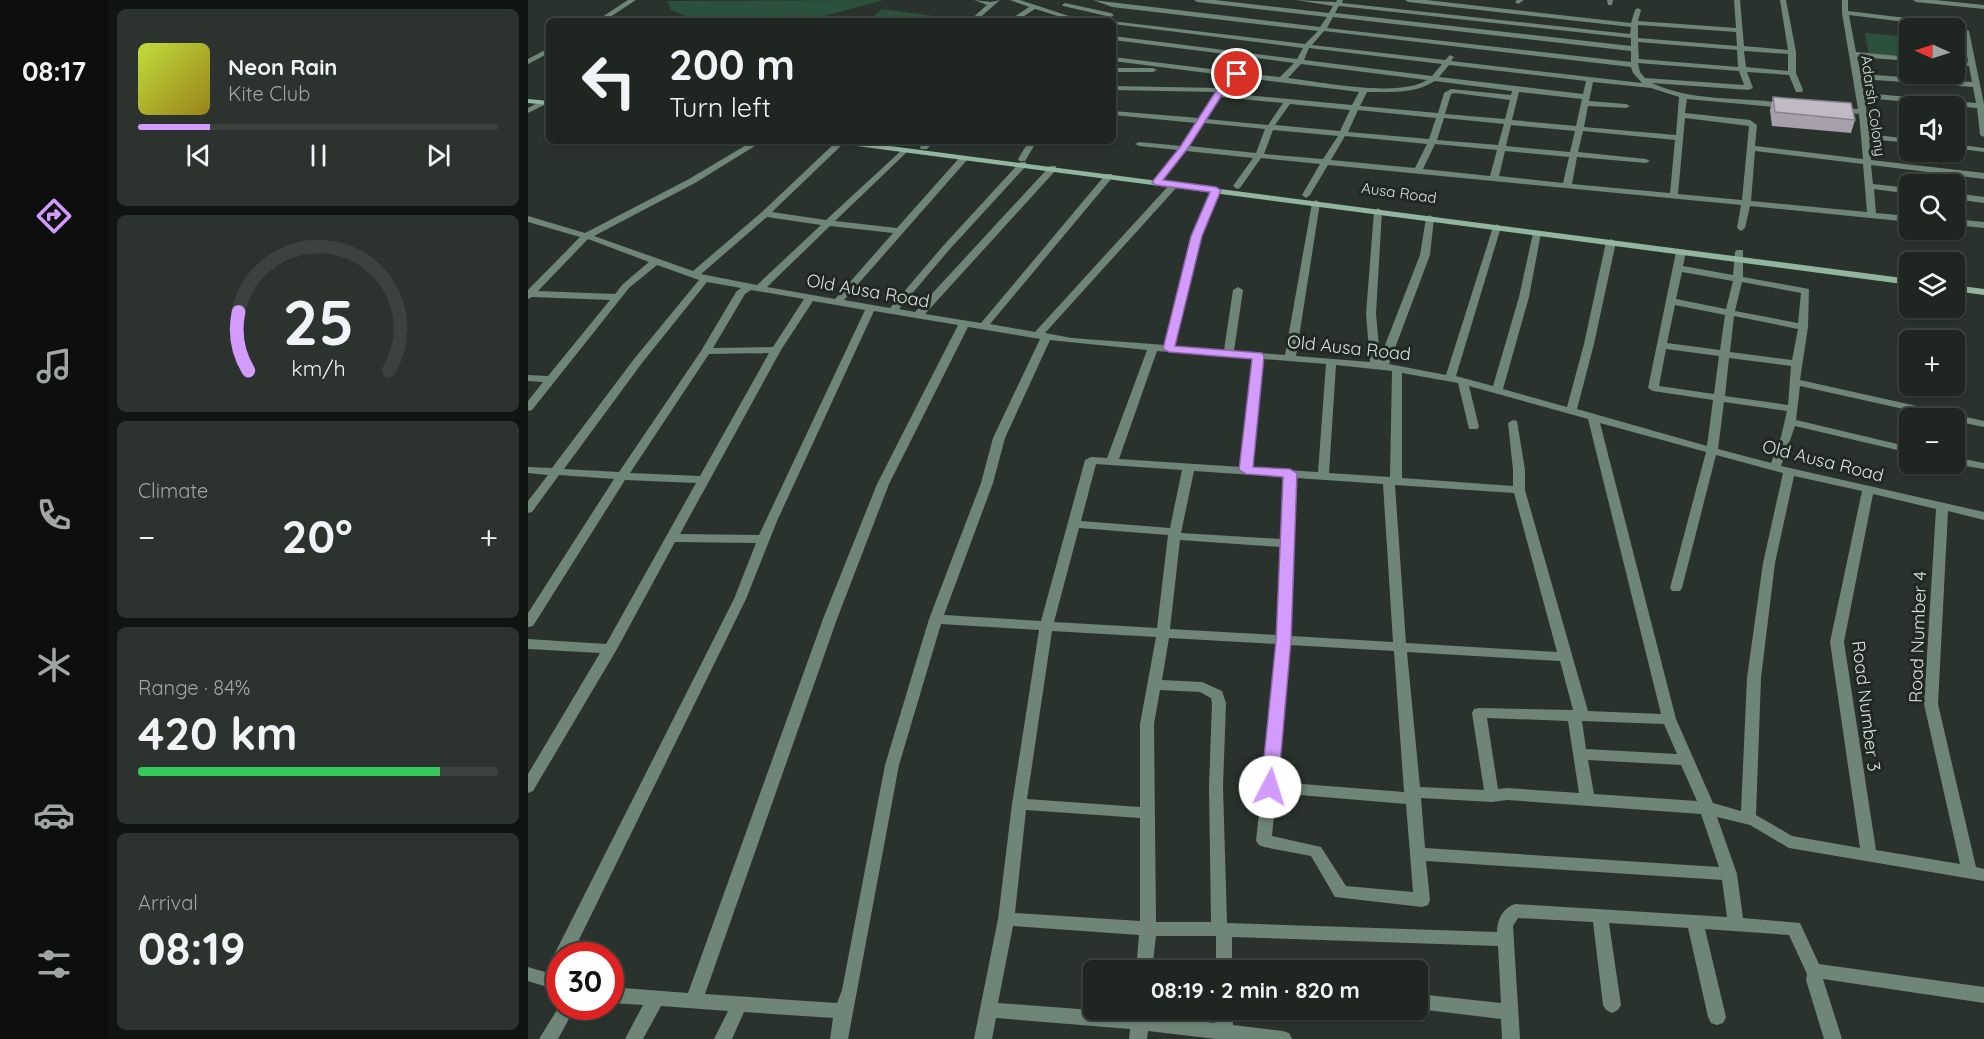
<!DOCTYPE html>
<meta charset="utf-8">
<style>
:root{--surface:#1f2621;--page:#2c322e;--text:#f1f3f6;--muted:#a1a5a5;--line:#3c433f;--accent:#d39cfc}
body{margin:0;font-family:Quicksand,sans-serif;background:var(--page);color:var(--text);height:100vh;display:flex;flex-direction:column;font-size:22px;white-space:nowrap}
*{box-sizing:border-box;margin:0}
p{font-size:20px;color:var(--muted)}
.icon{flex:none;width:33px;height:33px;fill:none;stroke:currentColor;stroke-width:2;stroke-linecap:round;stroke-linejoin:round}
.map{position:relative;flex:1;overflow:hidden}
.side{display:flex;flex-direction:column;gap:9px;padding:9px;background:#111512;width:420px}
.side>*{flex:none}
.top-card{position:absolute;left:18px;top:18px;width:570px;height:126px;border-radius:9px;box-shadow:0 2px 4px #0004,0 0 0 2px var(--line);background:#1f2621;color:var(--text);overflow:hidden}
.needle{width:39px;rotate:273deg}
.buttons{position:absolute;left:1371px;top:18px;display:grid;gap:12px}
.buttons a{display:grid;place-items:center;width:66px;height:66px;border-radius:9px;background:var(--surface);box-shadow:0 2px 4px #0004,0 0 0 2px var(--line);font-size:30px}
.speed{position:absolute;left:18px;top:942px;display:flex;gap:12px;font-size:30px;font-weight:700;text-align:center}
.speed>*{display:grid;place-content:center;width:78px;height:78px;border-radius:50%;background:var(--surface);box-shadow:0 2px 4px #0004,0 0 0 2px var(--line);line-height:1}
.speed .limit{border:9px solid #d22;background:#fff;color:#111}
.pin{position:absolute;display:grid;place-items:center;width:51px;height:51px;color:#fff;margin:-26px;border:3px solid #fff;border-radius:50%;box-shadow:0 2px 6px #0007}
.me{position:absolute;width:66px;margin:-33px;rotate:5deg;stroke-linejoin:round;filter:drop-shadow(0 0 4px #0008)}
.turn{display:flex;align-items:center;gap:21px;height:126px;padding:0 24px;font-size:27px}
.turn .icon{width:78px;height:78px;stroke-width:2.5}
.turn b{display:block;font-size:42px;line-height:51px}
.big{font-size:45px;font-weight:700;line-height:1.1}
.side .widget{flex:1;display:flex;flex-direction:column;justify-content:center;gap:9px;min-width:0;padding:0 21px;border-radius:9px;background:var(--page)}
.side .dial{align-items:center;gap:0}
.dial svg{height:156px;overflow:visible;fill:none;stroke:var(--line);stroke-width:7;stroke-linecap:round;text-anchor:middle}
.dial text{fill:var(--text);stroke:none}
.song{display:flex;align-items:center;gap:18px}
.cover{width:72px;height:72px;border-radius:9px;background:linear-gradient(135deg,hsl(70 70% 55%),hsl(50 70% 35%))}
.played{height:6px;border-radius:3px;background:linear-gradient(90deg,var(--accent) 20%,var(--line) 20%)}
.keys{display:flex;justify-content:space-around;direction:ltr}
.heat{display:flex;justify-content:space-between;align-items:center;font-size:33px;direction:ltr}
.charge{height:9px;border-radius:4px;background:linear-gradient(90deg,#34c759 84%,var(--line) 0)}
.trip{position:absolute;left:555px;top:960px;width:345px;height:60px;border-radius:9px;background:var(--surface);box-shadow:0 2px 4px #0004,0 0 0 2px var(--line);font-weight:700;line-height:60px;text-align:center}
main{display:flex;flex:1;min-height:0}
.tabs{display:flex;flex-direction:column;width:108px;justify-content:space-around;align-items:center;background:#0c0f0d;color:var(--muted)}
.tabs .icon{width:42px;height:42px}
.tabs .on{color:var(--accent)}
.tabs b{font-size:27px;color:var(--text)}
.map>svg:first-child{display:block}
.green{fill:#2b513c}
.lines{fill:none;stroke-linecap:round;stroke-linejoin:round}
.street{fill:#6e8577;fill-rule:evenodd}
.secondary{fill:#91b59f;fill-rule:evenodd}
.wall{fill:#a5a0a9}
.building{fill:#c0bac5;stroke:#86828a;stroke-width:1.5}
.route{fill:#d39cfc;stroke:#8965a4;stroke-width:1.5}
.labels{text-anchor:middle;stroke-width:6;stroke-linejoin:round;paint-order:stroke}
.far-street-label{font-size:15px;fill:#dce2df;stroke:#1f2822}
.street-label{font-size:18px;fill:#dce2df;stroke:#1f2822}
</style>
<main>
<nav class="tabs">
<b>08:17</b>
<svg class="icon on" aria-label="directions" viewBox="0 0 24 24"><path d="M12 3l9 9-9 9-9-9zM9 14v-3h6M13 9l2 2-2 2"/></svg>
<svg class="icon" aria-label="music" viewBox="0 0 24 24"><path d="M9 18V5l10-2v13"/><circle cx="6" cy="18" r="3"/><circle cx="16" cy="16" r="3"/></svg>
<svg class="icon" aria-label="phone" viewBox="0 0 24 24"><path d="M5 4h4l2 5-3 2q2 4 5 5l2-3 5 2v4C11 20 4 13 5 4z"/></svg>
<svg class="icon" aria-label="climate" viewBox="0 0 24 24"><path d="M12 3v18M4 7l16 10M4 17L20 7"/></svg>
<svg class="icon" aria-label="car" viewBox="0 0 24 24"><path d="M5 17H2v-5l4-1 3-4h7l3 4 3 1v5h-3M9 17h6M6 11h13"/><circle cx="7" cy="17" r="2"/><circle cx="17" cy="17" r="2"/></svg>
<svg class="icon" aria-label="filters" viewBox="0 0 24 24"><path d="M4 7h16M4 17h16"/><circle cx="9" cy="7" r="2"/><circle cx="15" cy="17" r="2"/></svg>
</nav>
<section class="side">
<div class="widget">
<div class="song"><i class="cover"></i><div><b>Neon Rain</b><p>Kite Club</p></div></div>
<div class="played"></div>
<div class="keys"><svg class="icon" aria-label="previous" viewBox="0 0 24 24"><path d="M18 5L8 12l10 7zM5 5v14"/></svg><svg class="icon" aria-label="pause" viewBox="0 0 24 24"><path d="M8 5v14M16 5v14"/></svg><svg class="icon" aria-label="next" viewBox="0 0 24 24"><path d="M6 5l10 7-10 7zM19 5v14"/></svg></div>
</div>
<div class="widget dial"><svg viewBox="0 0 100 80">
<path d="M14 69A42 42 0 1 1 86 69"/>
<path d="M14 69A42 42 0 0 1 9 39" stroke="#d39cfc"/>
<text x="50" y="56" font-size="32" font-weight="700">25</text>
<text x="50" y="72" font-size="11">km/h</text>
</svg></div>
<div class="widget"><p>Climate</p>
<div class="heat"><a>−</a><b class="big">20°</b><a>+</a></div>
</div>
<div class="widget"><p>Range · 84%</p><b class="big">420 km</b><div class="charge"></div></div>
<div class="widget"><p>Arrival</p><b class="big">08:19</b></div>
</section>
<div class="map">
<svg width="1456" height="1039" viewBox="0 0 1456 1039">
<rect width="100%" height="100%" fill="#29322c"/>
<!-- green -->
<g class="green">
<polygon points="356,0 296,16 265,21 169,21 143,10 139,1"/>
<polygon points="354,9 414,17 410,21 340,21"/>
<polygon points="1337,33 1381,37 1381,61 1341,57"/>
</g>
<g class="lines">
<!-- street -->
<g class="street">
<polygon points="100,0 108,0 76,21 68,21"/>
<polygon points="446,0 463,2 472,0 448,21 441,21 459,5"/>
<polygon points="482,0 492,0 556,21 546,21 507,9 488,21 480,21 501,7"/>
<path d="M565,0L792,27L799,17L669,2L666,0H687L801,13L805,6L768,0L808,2L809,0H815L814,3L1102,34L1103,27L880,2L877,0H898L1103,23L1107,10L1110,8L1113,10L1110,21L1208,28L1206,0H1212L1216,46L1260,50L1252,0H1258L1268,52V73L1275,90L1274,92H1268L1261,75L1219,72L1225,88L1221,90L1124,83C1167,103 1215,96 1261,104V108H1258L1159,99L1157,113L1222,120L1229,125L1227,146L1335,159L1331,114L1311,112L1307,110L1311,108L1330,109L1314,13V0H1320V11L1428,24L1441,31L1456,104V137L1452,135L1449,108L1337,98L1341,134L1382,139V143L1341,139L1343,160L1456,173V179L1343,165L1345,184L1382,188V194L1346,189L1348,213L1382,216V222L1222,206L1217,228L1213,231L1209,228L1213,205L800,165L782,195L778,198L774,195L792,164L733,158L712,188L709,189L705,186L725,158L658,151L631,184L628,185L624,182L650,150L611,146L607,144L611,142L653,146L668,123L585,115V111L671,118L688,92L585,90V86L691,88L703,76L585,61V57L707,72L721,57L585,40V36L769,59L775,48L585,24V21H583L777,44L790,31L584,7ZM811,6L1103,38V46L807,13ZM1321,15L1426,28L1436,33L1440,62L1426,60V64L1441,66L1444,82L1333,74L1329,57L1382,61V57L1328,52ZM805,17L1103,51V62L799,28ZM1110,25L1208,32L1209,46L1110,38ZM796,31L1103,67L1105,73L1114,83L923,61L926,57L922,55L917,60L784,45ZM1110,42L1209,50L1210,67L1111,59ZM781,48L914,64L904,76L776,60ZM1216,51L1260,54V71L1218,67ZM728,58L766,63L752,77L714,73ZM1110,63L1211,71L1216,85L1117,78L1112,72ZM773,64L899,80C870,98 794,82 760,78ZM921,65L1058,81L1055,94L911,77ZM710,77L831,92L824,105L695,93ZM1333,79L1445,87L1448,103L1336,93ZM907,81L984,91L983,95L923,89L916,93L910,113L832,106L839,92C863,92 886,94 907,81ZM1065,82L1123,88L1151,97L1148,135L1056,127L1060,106L1098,108L1102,106L1098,104L1061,101ZM991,92L1054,99L1048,126L984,120ZM927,93L982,100L977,119L917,114L923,94ZM692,97L755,103L740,125L678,119ZM762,104L822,110L812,131L747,125ZM830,110L908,118L901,139L820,132ZM916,118L976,124L970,145L909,140ZM1157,118L1221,126L1214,200L1150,194ZM676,123L737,129L728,153L661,146ZM983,125L1047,131L1042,152L978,146ZM745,130L810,136L795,159L736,154ZM1055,131L1147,140L1142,193L1044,184L1049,157L1118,163L1122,161L1118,159L1050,152ZM817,136L899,144L887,168L803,160ZM907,144L969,150L962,176L895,169ZM977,151L1041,157L1035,183L971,176ZM1227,151L1335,164L1339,212L1223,201Z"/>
<polygon points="989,0 996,0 990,4 987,2"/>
<polygon points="1079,0 1085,0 1084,5 1080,5"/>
<polygon points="1385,0 1407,0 1456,5 1456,9 1388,2"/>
<polygon points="537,3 583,13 586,15 583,17 535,6 534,5"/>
<polygon points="21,48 21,53 0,64 0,59"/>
<polygon points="585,68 625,68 629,70 625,72 585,72"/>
<polygon points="13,101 20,103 0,113 0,108"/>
<path d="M225,141H235L167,183L66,236L165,271L234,212L309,141H318L244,212L298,220L376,148H379V152L307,221L369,228L433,156H439V160L316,300L362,308L415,246L492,162H498V166L421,250L371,309L387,312L522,166H528V170L397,314L453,323L578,174H584V178L462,324L507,332L643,183L646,182L650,185L649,187L517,333L544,338L637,345L663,236L684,190L688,187L692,190L673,236L647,346L696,350L705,290L710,287L715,290L706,351L757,355L784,203L788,200L792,203L768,356L842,362L838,314L846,211L850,208L854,211L848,314L852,358L892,255L898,218L902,215L906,218L902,255L861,364L918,375L965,227L969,224L973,227L928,376L965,386L991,297L1005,233L1009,230L1013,233L1001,297L975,389L1039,407L1056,344L1078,242L1083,239L1088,242L1066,344L1049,409L1179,446L1185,400L1125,391L1120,388L1148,252L1153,249L1158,252L1155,266L1205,275L1207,252L1209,250H1215V277L1281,289L1280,327L1272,380L1456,421V427L1426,421V418H1416L1272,386L1268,420L1382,447V453L1267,426L1253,466L1456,512V520L1420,511L1410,704L1448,867L1456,869V881L1261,848L1222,825L1189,817L1209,874L1215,918L1272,923L1291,964L1456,987V1003L1295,979L1314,1039H1296L1278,980L1279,974L1261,935L1177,929L1198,1017L1195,1023L1189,1025L1183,1023L1180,1017L1160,928L1081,923L1093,1005L1090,1010L1084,1013L1078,1010L1075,1005L1065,922L990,918L985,926L992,1039H974L973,1019L890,1009V994L973,1003L970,946L704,937V970H688V936H628L624,970H608L611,935L485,926L470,1003L604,1013L605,1010H621V1015L687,1023L688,1010H704L705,1025L755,1031L761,1033L764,1039H688L620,1031L619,1039H601L602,1029L468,1018L464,1039H446L470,919L484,804L511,630L413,624L371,765L320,1039H302L305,1018L216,1012L204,1039H186L200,1011L133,1006L115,1039H97L115,1005L82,1003V987L160,993L295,619L349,484L430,325L346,311L249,521L218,599L43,956H32V991L0,981V967L17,972L26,955L206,599L228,543L147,542L89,649L5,791L0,793V774L72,653L0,649V639L78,644L168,483L97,480L5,626L0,627V613L86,479L31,475L4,512L0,513V501L20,475L0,473V467L24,468L106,359L171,280L129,265L101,288L4,410L0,411V401L15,382L0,381V375L20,376L82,300L4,297L0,299V290L52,237L0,222V216L57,233L161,179ZM239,217L293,225L229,285L173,274ZM302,226L365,233L307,299L239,287ZM60,239L121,262L95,284L87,294L10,291ZM1154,272L1205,281L1198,309L1148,299ZM179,282L213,288L208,292L173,351L91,472L36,469L114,363ZM1214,282L1273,293L1270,323L1207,311ZM223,290L276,299L245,347L185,348L217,294ZM285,301L337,310L231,535L152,534L253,350ZM1147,305L1197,315L1192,350L1139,343ZM1206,316L1270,329L1264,360L1202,352ZM440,327L512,339L465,438L453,483L401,619L357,765L314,990L309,1003L177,994L309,619L361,484ZM522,340L619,350L579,458L563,457L557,460L513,621L416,615L465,483L477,438ZM1138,349L1191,356L1186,394L1131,386ZM629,351L725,359L713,467L591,459ZM241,353L172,476L102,473L181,354ZM1201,358L1263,366L1260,405L1197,396ZM735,359L798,364L790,472L724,468ZM808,365L864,371L862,477L801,473ZM874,373L930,383L941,429H949L951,427L941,386L1060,419L1133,714L1060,711L997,490V470L989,421L985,420L980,423L985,470V486L874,478ZM1196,402L1259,411L1253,437L1243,463L1190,449ZM1072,423L1178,452L1142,588L1144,591H1152L1154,588L1188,455L1255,473L1235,563L1219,678L1213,811L1185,803L1148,719ZM568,464L654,470L642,528L553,521ZM666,471L756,477L754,539L653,533ZM1266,476L1334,491L1302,642L1332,848L1264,836L1228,815L1233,678L1247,563ZM768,478L855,484L865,642L763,636ZM867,485L986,493L1029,652L878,643ZM1345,494L1408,509L1396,704L1432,864L1348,850L1316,642ZM551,528L640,535L629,628L526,622ZM652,540L753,547L750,635L642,629ZM524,631L628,637L612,724V807L499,799ZM641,638L749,644L728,841L731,845L736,847L783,856L807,897L894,907L900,905L902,900L898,861L1194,880L1199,917L987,904C975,908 969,919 969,932L699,923L695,787L698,703L694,691L674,682L634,680ZM762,645L866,651L876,792L749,782ZM879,652L1032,661L1045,710L951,708L946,709L944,713L956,790L892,787ZM632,690L672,692L683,698L684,703L681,787L683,922H628L626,724ZM959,718L1040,721L1051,793L979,788L970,789ZM1054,721L1136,724L1149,754L1058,749ZM1060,760L1153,765L1169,801L1066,794ZM748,793L878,804L885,892L818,886L793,847L744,836ZM893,798L964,802L979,800L1173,814L1191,867L897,848ZM498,810L612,818V921L487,913Z"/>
<polygon points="397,141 406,141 399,149 393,149 392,147"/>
<polygon points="501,141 509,141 497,161 491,161 490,159"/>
<polygon points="1426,144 1456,148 1456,152 1426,148"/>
<polygon points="1426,193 1456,197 1456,203 1426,199"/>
<polygon points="1426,219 1456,222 1456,228 1426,225"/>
<polygon points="1426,457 1456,463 1456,469 1426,464"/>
<polygon points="32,1005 32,1006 48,1006 30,1039 11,1039"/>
</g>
<!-- secondary -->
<g class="secondary">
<polygon points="0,99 21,101 21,105 0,103"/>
<polygon points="302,141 324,141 1382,279 1382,285 306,143"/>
<polygon points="1426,285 1456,289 1456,295 1426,291"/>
</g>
</g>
<!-- wall -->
<polygon class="wall" points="1245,97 1327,120 1323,133 1244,126 1242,110"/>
<!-- building -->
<polygon class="building" points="1245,97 1323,103 1327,120 1247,112"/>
<!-- route -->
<polygon class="route" points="706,72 713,74 696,92 660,148 635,180 688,187 693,190 674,236 647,346 734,353 736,356 725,467 762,469 769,473 763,641 750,787 748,791 742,793 736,791 733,787 748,641 755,477 718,474 711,470 724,359 641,352 635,349 663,236 682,192 628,185 624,182 652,147 690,88"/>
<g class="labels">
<!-- far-street labels -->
<g class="far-street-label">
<text transform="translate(1345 106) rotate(82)" y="5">Adarsh Colony</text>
<text transform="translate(871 193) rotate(8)" y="5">Ausa Road</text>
</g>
<!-- street labels -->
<g class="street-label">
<text transform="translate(340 291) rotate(10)" y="6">Old Ausa Road</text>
<text transform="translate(821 348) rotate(6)" y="6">Old Ausa Road</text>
<text transform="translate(1295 461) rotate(14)" y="6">Old Ausa Road</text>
<text transform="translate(1390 637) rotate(-88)" y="6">Road Number 4</text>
<text transform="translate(1338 706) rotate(83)" y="6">Road Number 3</text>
</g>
</g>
</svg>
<div class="buttons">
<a><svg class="needle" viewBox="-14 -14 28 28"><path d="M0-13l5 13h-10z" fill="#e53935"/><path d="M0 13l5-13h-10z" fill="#a1a5a5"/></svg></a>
<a><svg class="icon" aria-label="sound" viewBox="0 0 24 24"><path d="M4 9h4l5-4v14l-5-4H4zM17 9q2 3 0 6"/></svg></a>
<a><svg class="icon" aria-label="search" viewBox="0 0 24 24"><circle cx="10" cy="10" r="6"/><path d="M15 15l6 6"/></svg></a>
<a><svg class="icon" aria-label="layers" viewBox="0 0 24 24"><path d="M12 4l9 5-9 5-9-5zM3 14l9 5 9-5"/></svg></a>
<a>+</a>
<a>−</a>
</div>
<div class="speed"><div class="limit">30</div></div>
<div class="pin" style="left:709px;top:74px;background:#d93025"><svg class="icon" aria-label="arrive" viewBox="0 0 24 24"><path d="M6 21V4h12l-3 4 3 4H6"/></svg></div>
<svg class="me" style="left:742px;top:787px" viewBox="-20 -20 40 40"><circle r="19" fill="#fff"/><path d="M0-13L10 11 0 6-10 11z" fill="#d39cfc"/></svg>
<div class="trip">08:19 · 2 min · 820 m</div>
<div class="top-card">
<div class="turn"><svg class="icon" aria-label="left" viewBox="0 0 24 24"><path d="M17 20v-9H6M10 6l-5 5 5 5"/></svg><div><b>200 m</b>Turn left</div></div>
</div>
</div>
</main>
